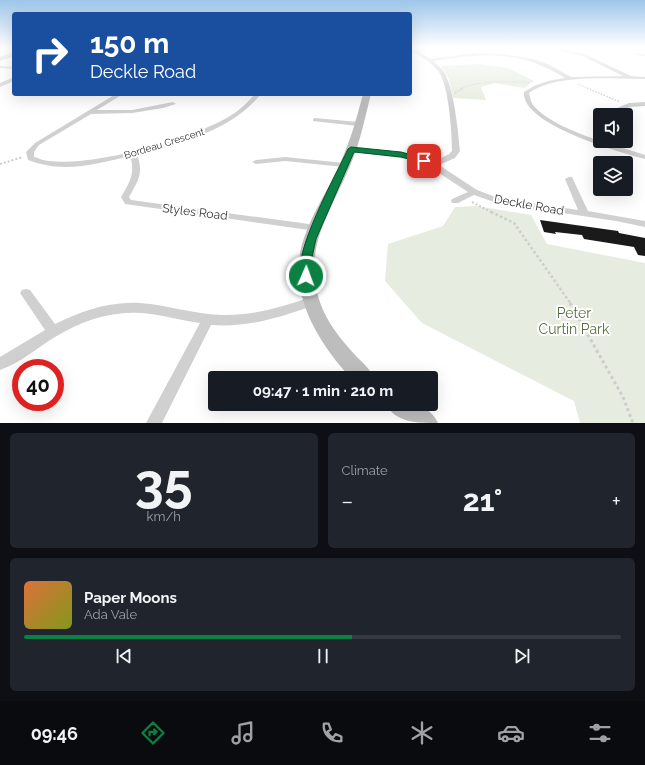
<!DOCTYPE html>
<meta charset="utf-8">
<style>
:root{--surface:#171b24;--page:#20242c;--text:#f1f3f6;--muted:#9ea1a6;--line:#363941;--accent:#0b8043}
body{margin:0;font-family:Raleway,sans-serif;background:var(--page);color:var(--text);height:100vh;display:flex;flex-direction:column;font-size:15px;white-space:nowrap}
*{box-sizing:border-box;margin:0}
p{font-size:13px;color:var(--muted)}
.icon{flex:none;width:22px;height:22px;fill:none;stroke:currentColor;stroke-width:2;stroke-linecap:round;stroke-linejoin:round}
.map{position:relative;height:423px;overflow:hidden}
.details{display:flex;flex-direction:column;gap:10px;padding:10px;background:#0d0f14;flex:1}
.details>*{flex:none}
.hud{position:absolute;left:12px;top:12px;width:400px;height:84px;border-radius:4px;box-shadow:0 4px 16px #0002;background:#1a4fa0;color:#fff;overflow:hidden}
.controls{position:absolute;left:593px;top:108px;display:grid;gap:8px}
.controls a{display:grid;place-items:center;width:40px;height:40px;border-radius:4px;background:var(--surface);box-shadow:0 4px 16px #0002;font-size:20px}
.speed{position:absolute;left:12px;top:359px;display:flex;gap:8px;font-size:20px;font-weight:700;text-align:center}
.speed>*{display:grid;place-content:center;width:52px;height:52px;border-radius:50%;background:var(--surface);box-shadow:0 4px 16px #0002;line-height:1}
.speed .limit{border:6px solid #d22;background:#fff;color:#111}
.pin{position:absolute;display:grid;place-items:center;width:34px;height:34px;color:#fff;margin:-17px;border-radius:8px;box-shadow:0 2px 6px #0006}
.me{position:absolute;width:44px;margin:-22px;rotate:2deg;stroke-linejoin:round;filter:drop-shadow(0 0 3px #0008)}
.turn{display:flex;align-items:center;gap:14px;height:84px;padding:0 12px;font-size:18px}
.turn .icon{width:52px;height:52px;stroke-width:2.5}
.turn b{display:block;font-size:28px;line-height:34px}
.big{font-size:30px;font-weight:700;line-height:1.1}
.details .widget{flex:1;display:flex;flex-direction:column;justify-content:center;gap:6px;min-width:0;padding:0 14px;border-radius:6px;background:var(--page)}
.details .dial{align-items:center;gap:0}
.dial b{font-size:52px;line-height:1}
.song{display:flex;align-items:center;gap:12px}
.cover{width:48px;height:48px;border-radius:6px;background:linear-gradient(135deg,hsl(20 70% 55%),hsl(70 70% 35%))}
.played{height:4px;border-radius:2px;background:linear-gradient(90deg,var(--accent) 55%,var(--line) 55%)}
.keys{display:flex;justify-content:space-around;direction:ltr}
.heat{display:flex;justify-content:space-between;align-items:center;font-size:22px;direction:ltr}
.details .tiles{flex:1;display:grid;gap:10px;grid-template-columns:1fr 1fr}
.widget:last-child{grid-column:span 2}
.trip{position:absolute;left:208px;top:371px;width:230px;height:40px;border-radius:4px;background:var(--surface);box-shadow:0 4px 16px #0002;font-weight:700;line-height:40px;text-align:center}
.menu{display:flex;height:64px;justify-content:space-around;align-items:center;background:#090b0e;color:var(--muted)}
.menu .icon{width:28px;height:28px}
.menu .selected{color:var(--accent)}
.menu b{font-size:18px;color:var(--text)}
.map>svg:first-child{display:block}
.green{fill:#e6ecdf}
.building{fill:#1a1a1a}
.lines{fill:none;stroke-linecap:round;stroke-linejoin:round}
.path-far4{stroke:#cdcdcd;stroke-width:1;stroke-dasharray:1 1;stroke-linecap:butt}
.path-far3{stroke:#cdcdcd;stroke-width:1.5;stroke-dasharray:1.5 1.5;stroke-linecap:butt}
.path-far2{stroke:#cdcdcd;stroke-width:2;stroke-dasharray:2 2;stroke-linecap:butt}
.path-far1{stroke:#cdcdcd;stroke-width:2.5;stroke-dasharray:2.5 2.5;stroke-linecap:butt}
.path{stroke:#cdcdcd;stroke-width:3;stroke-dasharray:3 3;stroke-linecap:butt}
.street{fill:#d0d0d0;fill-rule:evenodd}
.secondary{fill:#bdbdbd;fill-rule:evenodd}
.route{fill:#0b8043;stroke:#07532c}
.labels{text-anchor:middle;stroke-width:4;stroke-linejoin:round;paint-order:stroke}
.far-street-label{font-size:10px;fill:#333;stroke:#fff}
.street-label{font-size:12px;fill:#333;stroke:#fff}
.near-park-label{font-size:14px;fill:#56703f;stroke:#fff}
</style>
<div class="map">
<svg width="645" height="423" viewBox="0 0 645 423">
<rect width="100%" height="100%" fill="#fff"/>
<!-- green -->
<g class="green">
<polygon points="480,64 508,68 534,81 524,88 495,83 481,87 486,100 453,98 449,79 441,66"/>
<polygon points="476,206 531,215 547,244 645,263 645,423 580,423 574,401 422,323 385,281 388,244 443,226 455,207"/>
</g>
<!-- building -->
<polygon class="building" points="540,220 618,231 619,233 645,238 645,256 638,255 634,247 584,239 582,235 555,232 556,234 544,232"/>
<g class="lines">
<!-- path-far4 -->
<g class="path-far4">
<polyline points="578,84 589,89"/>
<path d="M461,89C476,80 512,82 530,82"/>
</g>
<!-- path-far3 -->
<g class="path-far3">
<polyline points="587,88 620,102"/>
<polyline points="455,93 463,88"/>
</g>
<!-- path-far2 -->
<g class="path-far2">
<polyline points="0,164 23,157"/>
<polyline points="472,202 493,213"/>
</g>
<!-- path-far1 -->
<polyline class="path-far1" points="491,212 514,223 571,304"/>
<!-- path -->
<polyline class="path" points="570,303 623,397 633,423"/>
<!-- street -->
<g class="street">
<path d="M410,47L431,59L473,53L503,54L534,59L548,64L571,77L623,76L582,56L560,51L561,49L585,54L631,76L645,77V79C611,79 557,73 529,93C530,97 531,102 533,105C555,131 613,144 645,155V159C620,153 520,124 524,92C537,83 550,80 565,78C521,50 482,53 433,61C437,64 441,68 444,72C454,88 458,131 460,151L455,158L439,165L477,190L498,198L578,210L565,179L569,177H572L588,211L645,221V227L616,221L497,203L474,195L458,203H452L451,201L452,199L468,192L430,167L414,160L348,151L347,149L351,147L416,156L433,162L449,154L452,151C452,133 449,87 439,72C431,62 421,56 410,50Z"/>
<polygon points="637,53 645,54 645,56 635,55"/>
<polygon points="0,66 14,67 14,69 0,68"/>
<polygon points="14,77 14,81 0,87 0,83"/>
<path d="M116,94H123L97,110H132L173,102L176,104L163,108L132,113L91,114L39,145L34,152V157C39,158 44,161 49,161C93,167 192,139 230,116C240,110 248,102 255,94H261C231,131 181,143 137,155C144,173 138,181 129,197L131,200L316,225L319,226L321,228L319,230L316,231L125,204L121,197C129,183 136,173 130,156C104,162 73,171 46,165C40,164 34,162 28,160L26,152L35,143Z"/>
<polygon points="645,102 645,106 630,107 618,111 615,109 629,103"/>
<polygon points="315,118 358,122 361,124 358,126 313,121 313,119"/>
<polygon points="285,157 344,163 348,165 344,167 285,161 256,164 252,162 256,160"/>
<path d="M26,289L30,290L55,324C81,311 110,301 140,303C167,305 194,314 221,315C252,316 282,307 311,297L315,299L317,302L315,305C281,317 248,328 211,325L162,423H146L200,323C183,321 167,316 151,314C116,309 85,319 55,337C37,348 20,363 0,370V357L45,330L20,293L22,290Z"/>
</g>
<!-- secondary -->
<g class="secondary">
<polygon points="14,52 14,56 0,61 0,57"/>
<path d="M363,94H371C365,117 361,139 352,161C331,214 298,251 323,310C331,328 344,343 357,357C364,364 370,369 374,378H351C316,340 286,290 304,238C313,211 330,187 341,161C351,139 357,117 363,94Z"/>
<path d="M386,404C406,404 429,402 438,423C418,423 395,423 386,404Z"/>
</g>
</g>
<!-- sky -->
<linearGradient id="sky" x2="0" y2="1"><stop stop-color="#9ec6ea"/><stop offset="0.44" stop-color="#fff"/><stop offset="1" stop-color="#fff" stop-opacity="0"/></linearGradient>
<rect width="645" height="107" fill="url(#sky)"/>
<!-- route -->
<path class="route" d="M351,147L401,152L427,159L428,161L424,163L401,157L354,152L316,239L311,262L312,276L310,278L306,280L302,278C290,257 337,173 348,149Z"/>
<g class="labels">
<!-- far-street labels -->
<g class="far-street-label">
<text transform="translate(164 143) rotate(-17)" y="4">Bordeau Crescent</text>
</g>
<!-- street labels -->
<g class="street-label">
<text transform="translate(529 205) rotate(10)" y="4">Deckle Road</text>
<text transform="translate(195 212) rotate(7)" y="4">Styles Road</text>
</g>
<!-- near-park labels -->
<g class="near-park-label">
<text x="574" y="318">Peter<tspan x="574" dy="16">Curtin Park</tspan></text>
</g>
</g>
</svg>
<div class="controls">
<a><svg class="icon" aria-label="sound" viewBox="0 0 24 24"><path d="M4 9h4l5-4v14l-5-4H4zM17 9q2 3 0 6"/></svg></a>
<a><svg class="icon" aria-label="layers" viewBox="0 0 24 24"><path d="M12 4l9 5-9 5-9-5zM3 14l9 5 9-5"/></svg></a>
</div>
<div class="speed"><div class="limit">40</div></div>
<div class="pin" style="left:424px;top:161px;background:#d93025"><svg class="icon" aria-label="arrive" viewBox="0 0 24 24"><path d="M6 21V4h12l-3 4 3 4H6"/></svg></div>
<svg class="me" style="left:306px;top:276px" viewBox="-20 -20 40 40"><circle r="17" fill="#0b8043" stroke="#fff" stroke-width="3"/><path d="M0-11L8 9 0 5-8 9z" fill="#fff"/></svg>
<div class="trip">09:47 · 1 min · 210 m</div>
<div class="hud">
<div class="turn"><svg class="icon" aria-label="right" viewBox="0 0 24 24"><path d="M7 20v-9h11M14 6l5 5-5 5"/></svg><div><b>150 m</b>Deckle Road</div></div>
</div>
</div>
<section class="details">
<div class="tiles">
<div class="widget dial"><b>35</b><p>km/h</p></div>
<div class="widget"><p>Climate</p>
<div class="heat"><a>−</a><b class="big">21°</b><a>+</a></div>
</div>
<div class="widget">
<div class="song"><i class="cover"></i><div><b>Paper Moons</b><p>Ada Vale</p></div></div>
<div class="played"></div>
<div class="keys"><svg class="icon" aria-label="previous" viewBox="0 0 24 24"><path d="M18 5L8 12l10 7zM5 5v14"/></svg><svg class="icon" aria-label="pause" viewBox="0 0 24 24"><path d="M8 5v14M16 5v14"/></svg><svg class="icon" aria-label="next" viewBox="0 0 24 24"><path d="M6 5l10 7-10 7zM19 5v14"/></svg></div>
</div>
</div>
</section>
<nav class="menu">
<b>09:46</b>
<svg class="icon selected" aria-label="directions" viewBox="0 0 24 24"><path d="M12 3l9 9-9 9-9-9zM9 14v-3h6M13 9l2 2-2 2"/></svg>
<svg class="icon" aria-label="music" viewBox="0 0 24 24"><path d="M9 18V5l10-2v13"/><circle cx="6" cy="18" r="3"/><circle cx="16" cy="16" r="3"/></svg>
<svg class="icon" aria-label="phone" viewBox="0 0 24 24"><path d="M5 4h4l2 5-3 2q2 4 5 5l2-3 5 2v4C11 20 4 13 5 4z"/></svg>
<svg class="icon" aria-label="climate" viewBox="0 0 24 24"><path d="M12 3v18M4 7l16 10M4 17L20 7"/></svg>
<svg class="icon" aria-label="car" viewBox="0 0 24 24"><path d="M5 17H2v-5l4-1 3-4h7l3 4 3 1v5h-3M9 17h6M6 11h13"/><circle cx="7" cy="17" r="2"/><circle cx="17" cy="17" r="2"/></svg>
<svg class="icon" aria-label="filters" viewBox="0 0 24 24"><path d="M4 7h16M4 17h16"/><circle cx="9" cy="7" r="2"/><circle cx="15" cy="17" r="2"/></svg>
</nav>
